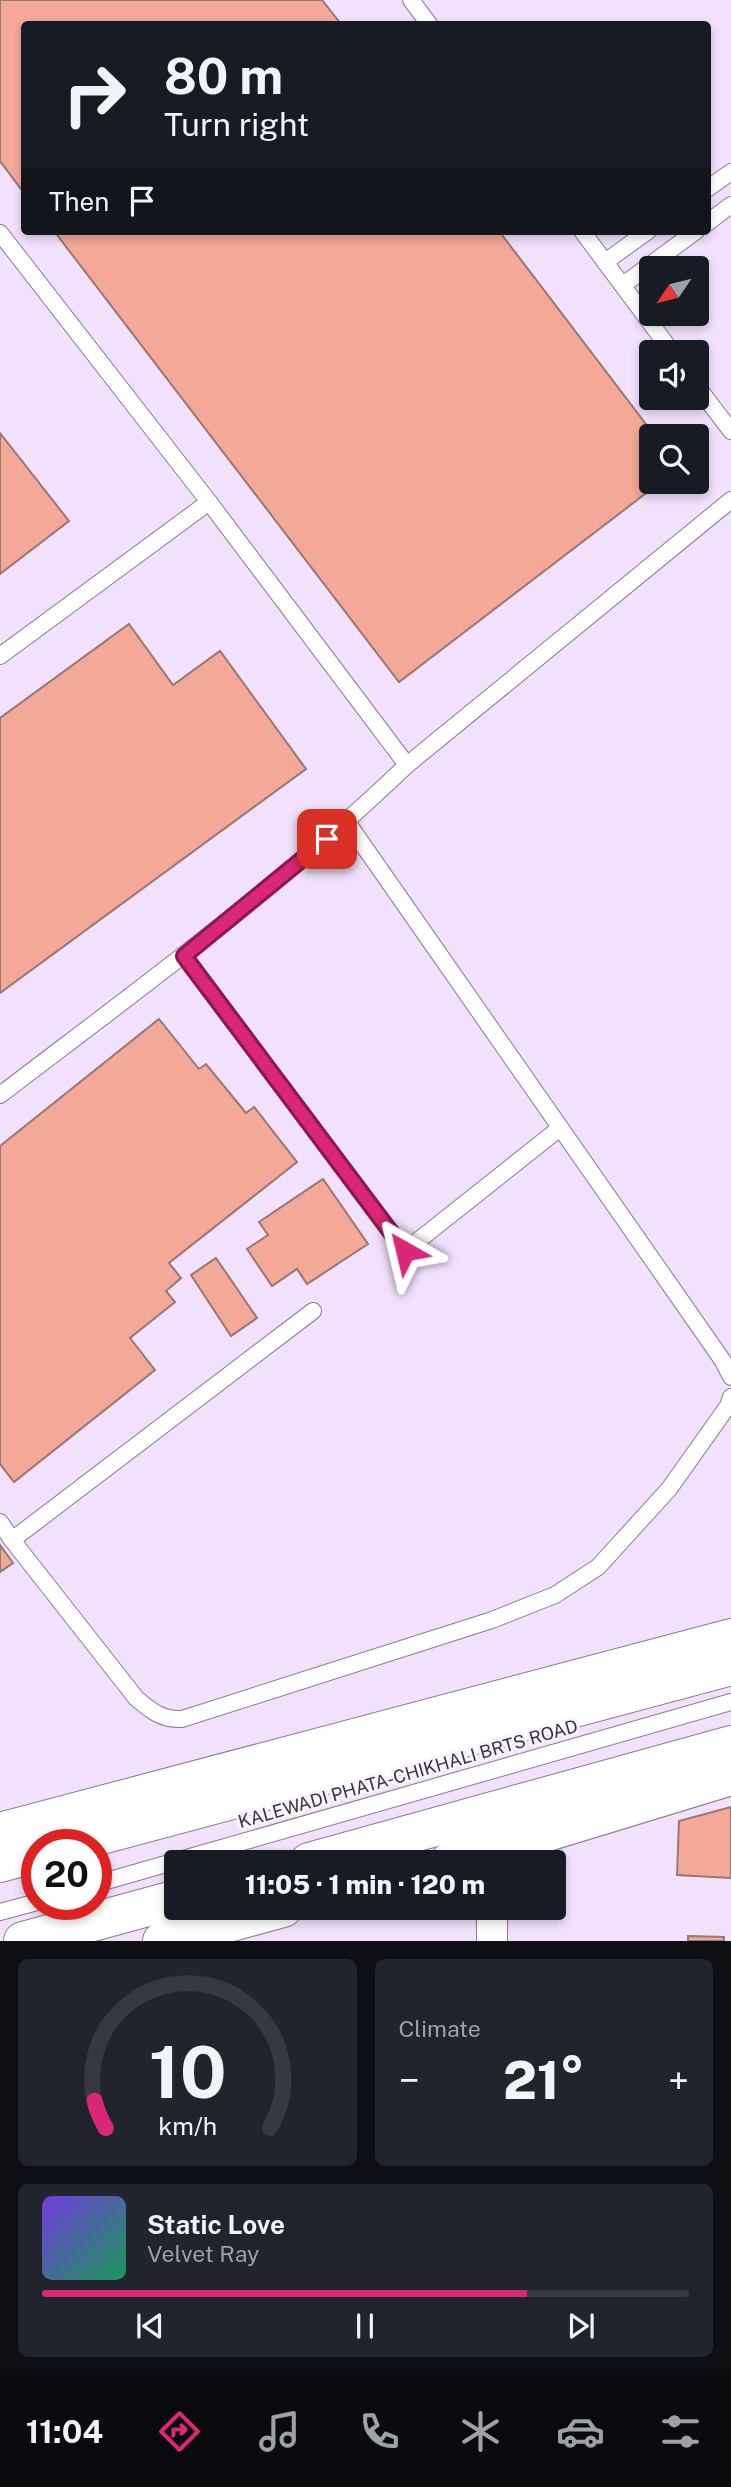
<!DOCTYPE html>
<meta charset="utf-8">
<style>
:root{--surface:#171b24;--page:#20242c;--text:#f1f3f6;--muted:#9ea1a6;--line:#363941;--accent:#db2777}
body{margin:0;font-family:"Public Sans",sans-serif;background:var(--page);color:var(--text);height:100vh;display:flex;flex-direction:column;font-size:26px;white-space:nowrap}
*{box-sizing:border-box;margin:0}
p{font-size:23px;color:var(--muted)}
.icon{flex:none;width:38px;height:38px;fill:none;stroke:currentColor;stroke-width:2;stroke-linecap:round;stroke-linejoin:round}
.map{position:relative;height:1941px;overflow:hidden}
.panel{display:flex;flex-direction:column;gap:18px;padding:18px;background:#0d0f14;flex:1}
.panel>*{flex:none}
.top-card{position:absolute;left:21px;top:21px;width:690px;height:214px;border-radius:7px;box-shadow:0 4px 10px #0003;background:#171b24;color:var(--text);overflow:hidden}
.needle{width:46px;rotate:235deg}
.buttons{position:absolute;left:639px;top:256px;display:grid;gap:14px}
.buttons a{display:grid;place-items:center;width:70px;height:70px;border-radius:7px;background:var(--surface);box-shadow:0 4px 10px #0003;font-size:35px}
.speed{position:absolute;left:21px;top:1829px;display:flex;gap:14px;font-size:35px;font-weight:700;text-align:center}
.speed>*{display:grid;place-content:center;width:91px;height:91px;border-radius:50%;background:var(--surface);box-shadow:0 4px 10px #0003;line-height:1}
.speed .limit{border:10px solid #d22;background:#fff;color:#111}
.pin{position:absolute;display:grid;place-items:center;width:60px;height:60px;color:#fff;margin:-30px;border-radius:14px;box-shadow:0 4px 10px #0006}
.me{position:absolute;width:77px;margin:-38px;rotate:323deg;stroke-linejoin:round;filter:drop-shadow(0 0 5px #0008)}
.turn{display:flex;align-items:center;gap:24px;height:147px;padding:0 28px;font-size:32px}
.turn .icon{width:91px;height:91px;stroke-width:2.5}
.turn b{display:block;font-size:49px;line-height:60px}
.then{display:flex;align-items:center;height:66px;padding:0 28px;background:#0003;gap:14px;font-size:26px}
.big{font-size:52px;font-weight:800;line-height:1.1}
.panel .tile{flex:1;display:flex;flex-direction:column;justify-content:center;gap:10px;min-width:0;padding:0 24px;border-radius:10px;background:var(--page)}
.panel .dial{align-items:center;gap:0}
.dial svg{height:182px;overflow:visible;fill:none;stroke:var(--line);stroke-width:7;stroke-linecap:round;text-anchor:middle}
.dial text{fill:var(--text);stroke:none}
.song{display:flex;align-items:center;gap:21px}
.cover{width:84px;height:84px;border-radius:10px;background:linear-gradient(135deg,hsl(260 70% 55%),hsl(150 70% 35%))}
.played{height:7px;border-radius:4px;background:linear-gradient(90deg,var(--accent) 75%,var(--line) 75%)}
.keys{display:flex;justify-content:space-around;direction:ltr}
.heat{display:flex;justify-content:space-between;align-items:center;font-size:38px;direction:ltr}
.panel .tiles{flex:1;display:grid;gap:18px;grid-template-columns:1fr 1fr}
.tile:last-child{grid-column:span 2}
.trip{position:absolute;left:164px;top:1850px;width:402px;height:70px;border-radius:7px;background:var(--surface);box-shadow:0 4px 10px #0003;font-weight:800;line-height:70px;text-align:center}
.tabs{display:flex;height:112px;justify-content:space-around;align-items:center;background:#090b0e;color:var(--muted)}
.tabs .icon{width:49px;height:49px}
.tabs .current{color:var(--accent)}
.tabs b{font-size:32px;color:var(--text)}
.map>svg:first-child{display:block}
.building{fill:#f4a898;stroke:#977872;stroke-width:2}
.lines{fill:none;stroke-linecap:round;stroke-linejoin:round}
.lane-casing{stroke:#897a92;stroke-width:18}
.street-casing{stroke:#897a92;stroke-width:32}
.secondary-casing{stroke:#897a92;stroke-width:40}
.lane{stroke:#fff;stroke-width:16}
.street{stroke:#fff;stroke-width:30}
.secondary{stroke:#fff;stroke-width:38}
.route-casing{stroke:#8e194d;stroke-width:18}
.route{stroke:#db2777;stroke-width:12}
.labels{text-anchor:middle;stroke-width:6;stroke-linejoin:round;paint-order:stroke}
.street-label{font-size:18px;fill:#37313b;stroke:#f9f3fe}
</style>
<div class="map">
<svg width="731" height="1941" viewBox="0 0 731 1941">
<rect width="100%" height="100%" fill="#f1e1fc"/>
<!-- building -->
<g class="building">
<polygon points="0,0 322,0 341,24 24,24 24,193 0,161"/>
<polygon points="54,231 499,231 655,436 651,436 651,481 662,481 399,682"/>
<polygon points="0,433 69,521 0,574"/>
<polygon points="129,624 173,685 220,651 306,769 0,993 0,718"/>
<polygon points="159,1019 199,1069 206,1064 246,1113 254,1107 297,1162 169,1263 181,1278 166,1291 175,1302 130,1338 155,1370 14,1482 0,1464 0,1146"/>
<polygon points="323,1179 368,1244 307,1284 297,1269 272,1286 247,1249 268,1235 259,1222"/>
<polygon points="216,1258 257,1318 231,1336 191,1275"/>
<polygon points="0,1545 13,1563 0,1572"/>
<polygon points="731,1807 731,1878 677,1875 679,1821"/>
<polygon points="688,1936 724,1937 724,1941 688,1941"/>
</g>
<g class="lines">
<!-- lane casing -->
<g class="lane-casing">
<g id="lane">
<polyline points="411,0 429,24"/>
<polyline points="707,189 731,172"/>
<polyline points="707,223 731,205"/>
<polyline points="582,231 672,352"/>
<path d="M0,233L209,502L407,765C281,886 139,989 0,1095"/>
<polyline points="605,262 648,231"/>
<polyline points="623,285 696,231"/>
<polyline points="696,385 731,431"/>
<polyline points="0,656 209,502"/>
<polyline points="407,765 731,500"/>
<polyline points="347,822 723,1361 731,1377"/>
<polyline points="184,956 405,1251 560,1128"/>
<polyline points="0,1522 12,1540 313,1311"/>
<path d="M12,1540L136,1698C151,1711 162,1720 182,1719L492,1620L555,1595L598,1567L669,1489L728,1406L731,1397"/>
<polyline points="96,1884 731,1702"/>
<polyline points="0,1912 37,1902"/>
</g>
</g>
<!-- street casing -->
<g class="street-casing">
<polyline id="street" points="492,1941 492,1908"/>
</g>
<!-- secondary casing -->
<g class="secondary-casing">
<g id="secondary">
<polyline points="0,1832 731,1638"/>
<polyline points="68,1844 731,1666"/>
<polyline points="309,1862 731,1745"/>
<polyline points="449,1862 731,1776"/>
<polyline points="0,1863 37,1853"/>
<polyline points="23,1941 177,1899"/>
<polyline points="162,1941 283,1908"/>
</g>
</g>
<!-- lane -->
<use href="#lane" class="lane"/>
<!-- street -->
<use href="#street" class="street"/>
<!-- secondary -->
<use href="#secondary" class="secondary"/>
</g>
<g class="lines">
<!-- route casing -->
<g class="route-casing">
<polyline id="route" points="327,839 184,956 405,1251"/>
</g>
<!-- route -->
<use href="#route" class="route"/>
</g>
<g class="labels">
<!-- street labels -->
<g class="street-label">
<text transform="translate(408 1774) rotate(-16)" y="6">KALEWADI PHATA-CHIKHALI BRTS ROAD</text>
</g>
</g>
</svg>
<div class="buttons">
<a><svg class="needle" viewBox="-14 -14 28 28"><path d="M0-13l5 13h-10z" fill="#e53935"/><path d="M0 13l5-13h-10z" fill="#9ea1a6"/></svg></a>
<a><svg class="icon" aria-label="sound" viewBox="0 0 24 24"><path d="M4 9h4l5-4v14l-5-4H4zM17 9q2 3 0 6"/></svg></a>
<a><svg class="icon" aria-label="search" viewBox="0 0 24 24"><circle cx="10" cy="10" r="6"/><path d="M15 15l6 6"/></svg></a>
</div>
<div class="speed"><div class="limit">20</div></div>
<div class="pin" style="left:327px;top:839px;background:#d93025"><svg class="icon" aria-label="arrive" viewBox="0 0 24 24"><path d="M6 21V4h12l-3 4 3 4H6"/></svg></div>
<svg class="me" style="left:405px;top:1251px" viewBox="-20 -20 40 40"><path d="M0-17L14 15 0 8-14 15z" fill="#db2777" stroke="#fff" stroke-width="4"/></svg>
<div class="trip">11:05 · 1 min · 120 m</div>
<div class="top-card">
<div class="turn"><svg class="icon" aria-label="right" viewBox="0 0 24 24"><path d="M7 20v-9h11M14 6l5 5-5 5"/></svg><div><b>80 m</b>Turn right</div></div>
<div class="then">Then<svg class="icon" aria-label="arrive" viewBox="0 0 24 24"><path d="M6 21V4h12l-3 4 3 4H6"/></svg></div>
</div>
</div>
<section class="panel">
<div class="tiles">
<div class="tile dial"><svg viewBox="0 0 100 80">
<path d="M14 69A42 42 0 1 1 86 69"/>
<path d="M14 69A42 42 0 0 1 9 57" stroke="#db2777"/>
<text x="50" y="56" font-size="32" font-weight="700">10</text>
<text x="50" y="72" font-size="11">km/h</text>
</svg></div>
<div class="tile"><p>Climate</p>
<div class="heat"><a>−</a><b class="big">21°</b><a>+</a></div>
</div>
<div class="tile">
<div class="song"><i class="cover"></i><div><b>Static Love</b><p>Velvet Ray</p></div></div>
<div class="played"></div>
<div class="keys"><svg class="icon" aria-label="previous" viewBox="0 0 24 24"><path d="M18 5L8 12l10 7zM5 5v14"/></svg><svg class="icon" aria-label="pause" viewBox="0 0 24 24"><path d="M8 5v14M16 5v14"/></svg><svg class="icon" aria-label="next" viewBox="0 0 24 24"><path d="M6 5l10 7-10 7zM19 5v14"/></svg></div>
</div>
</div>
</section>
<nav class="tabs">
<b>11:04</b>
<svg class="icon current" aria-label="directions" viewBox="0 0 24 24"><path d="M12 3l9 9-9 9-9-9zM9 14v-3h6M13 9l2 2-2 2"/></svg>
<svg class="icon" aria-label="music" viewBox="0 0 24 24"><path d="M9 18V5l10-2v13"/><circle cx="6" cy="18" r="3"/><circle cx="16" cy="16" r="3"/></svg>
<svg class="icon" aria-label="phone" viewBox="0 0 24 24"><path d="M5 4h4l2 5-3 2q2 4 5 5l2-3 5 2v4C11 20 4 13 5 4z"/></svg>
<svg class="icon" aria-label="climate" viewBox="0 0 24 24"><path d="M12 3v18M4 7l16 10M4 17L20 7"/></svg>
<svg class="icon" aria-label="car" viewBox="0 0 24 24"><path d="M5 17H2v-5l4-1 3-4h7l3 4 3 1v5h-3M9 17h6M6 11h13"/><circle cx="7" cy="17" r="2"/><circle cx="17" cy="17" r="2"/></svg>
<svg class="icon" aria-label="filters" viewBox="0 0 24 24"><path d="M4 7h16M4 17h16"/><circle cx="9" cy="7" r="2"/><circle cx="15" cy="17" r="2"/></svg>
</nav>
